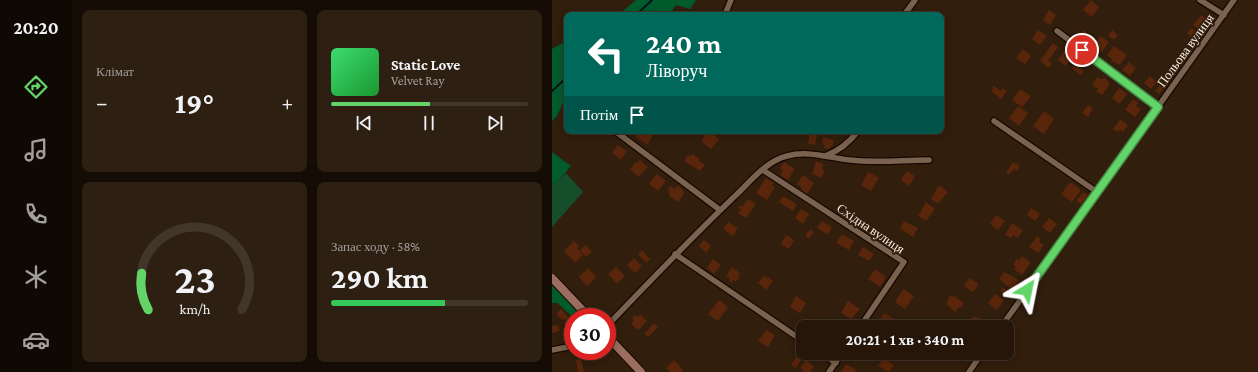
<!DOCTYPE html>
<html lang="uk">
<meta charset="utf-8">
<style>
:root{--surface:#251609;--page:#2d1f12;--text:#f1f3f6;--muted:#a39f9c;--line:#42352a;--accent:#63d468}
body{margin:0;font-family:"Crimson Pro",serif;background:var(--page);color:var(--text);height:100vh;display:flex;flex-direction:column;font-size:15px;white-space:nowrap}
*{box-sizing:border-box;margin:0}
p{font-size:13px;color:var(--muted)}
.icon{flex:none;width:22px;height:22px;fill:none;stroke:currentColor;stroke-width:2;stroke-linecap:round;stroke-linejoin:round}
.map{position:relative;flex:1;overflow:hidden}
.sheet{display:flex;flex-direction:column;gap:10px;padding:10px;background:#140c05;width:480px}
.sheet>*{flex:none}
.banner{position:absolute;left:12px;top:12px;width:380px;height:122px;border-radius:8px;box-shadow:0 2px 10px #0003,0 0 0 1px var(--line);background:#00695c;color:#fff;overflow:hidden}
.speed{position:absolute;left:12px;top:308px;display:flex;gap:8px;font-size:20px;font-weight:700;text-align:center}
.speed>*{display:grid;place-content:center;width:52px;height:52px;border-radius:50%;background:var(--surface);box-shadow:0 2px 10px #0003,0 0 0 1px var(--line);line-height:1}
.speed .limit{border:6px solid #d22;background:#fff;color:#111}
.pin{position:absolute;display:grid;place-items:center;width:34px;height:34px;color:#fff;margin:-17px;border:2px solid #fff;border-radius:50%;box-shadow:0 1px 4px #0007}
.me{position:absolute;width:44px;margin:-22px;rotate:35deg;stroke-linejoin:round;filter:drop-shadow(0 0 3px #0008)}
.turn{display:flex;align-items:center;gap:14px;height:84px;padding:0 16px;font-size:18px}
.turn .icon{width:52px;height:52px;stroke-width:2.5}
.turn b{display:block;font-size:28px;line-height:34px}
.then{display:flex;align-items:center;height:38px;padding:0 16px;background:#0003;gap:8px;font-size:15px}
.big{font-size:30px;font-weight:700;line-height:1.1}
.sheet .widget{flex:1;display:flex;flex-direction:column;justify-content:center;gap:6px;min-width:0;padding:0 14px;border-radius:8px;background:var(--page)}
.sheet .dial{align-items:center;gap:0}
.dial svg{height:104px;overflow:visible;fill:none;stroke:var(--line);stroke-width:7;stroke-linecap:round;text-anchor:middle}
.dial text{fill:var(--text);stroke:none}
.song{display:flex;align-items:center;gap:12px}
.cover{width:48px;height:48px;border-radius:6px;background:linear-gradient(135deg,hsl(140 70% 55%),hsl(130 70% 35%))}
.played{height:4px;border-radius:2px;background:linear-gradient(90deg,var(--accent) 50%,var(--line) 50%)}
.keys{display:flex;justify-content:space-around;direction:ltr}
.heat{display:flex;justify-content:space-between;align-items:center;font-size:22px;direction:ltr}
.charge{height:6px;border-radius:3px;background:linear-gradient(90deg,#34c759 58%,var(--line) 0)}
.sheet .tiles{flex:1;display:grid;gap:10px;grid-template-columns:repeat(2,1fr)}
.trip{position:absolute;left:244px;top:320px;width:218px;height:40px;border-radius:8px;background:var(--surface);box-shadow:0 2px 10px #0003,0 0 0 1px var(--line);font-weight:700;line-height:40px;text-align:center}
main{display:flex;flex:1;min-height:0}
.tab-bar{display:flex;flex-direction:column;width:72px;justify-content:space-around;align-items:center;background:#0f0904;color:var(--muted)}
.tab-bar .icon{width:28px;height:28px}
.tab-bar .selected{color:var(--accent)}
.tab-bar b{font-size:18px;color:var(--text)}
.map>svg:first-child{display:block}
.green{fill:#144e2b}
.forest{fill:#005b2d}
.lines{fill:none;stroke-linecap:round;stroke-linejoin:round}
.stream{stroke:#051315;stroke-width:2}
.building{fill:#59250b}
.minor-casing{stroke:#180700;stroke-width:8}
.secondary-casing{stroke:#180700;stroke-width:10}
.minor{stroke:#79624f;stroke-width:5.5}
.secondary{stroke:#9a6d5e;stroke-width:8}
.route-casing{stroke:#408a44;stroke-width:10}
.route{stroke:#63d468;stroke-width:7}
.labels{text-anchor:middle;stroke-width:4;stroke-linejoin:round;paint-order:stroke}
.street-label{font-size:13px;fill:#f9ece1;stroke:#311e0c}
</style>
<main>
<nav class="tab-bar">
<b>20:20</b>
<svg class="icon selected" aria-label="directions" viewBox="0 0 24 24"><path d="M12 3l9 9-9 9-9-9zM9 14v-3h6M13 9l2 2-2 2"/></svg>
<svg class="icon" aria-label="music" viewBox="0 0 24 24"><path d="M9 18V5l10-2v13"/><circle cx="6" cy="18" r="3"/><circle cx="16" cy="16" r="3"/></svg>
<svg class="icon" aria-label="phone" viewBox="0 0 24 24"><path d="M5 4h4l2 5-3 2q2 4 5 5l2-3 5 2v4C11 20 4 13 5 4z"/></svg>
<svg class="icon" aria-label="climate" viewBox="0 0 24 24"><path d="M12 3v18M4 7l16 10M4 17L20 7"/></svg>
<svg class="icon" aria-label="car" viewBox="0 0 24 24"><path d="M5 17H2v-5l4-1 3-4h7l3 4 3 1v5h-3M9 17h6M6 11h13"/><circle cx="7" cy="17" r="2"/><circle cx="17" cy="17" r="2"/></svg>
</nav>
<section class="sheet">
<div class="tiles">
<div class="widget"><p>Клімат</p>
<div class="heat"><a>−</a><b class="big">19°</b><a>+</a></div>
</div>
<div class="widget">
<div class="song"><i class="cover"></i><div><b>Static Love</b><p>Velvet Ray</p></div></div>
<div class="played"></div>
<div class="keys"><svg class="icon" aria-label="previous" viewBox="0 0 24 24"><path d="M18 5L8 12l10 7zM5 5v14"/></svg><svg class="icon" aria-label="pause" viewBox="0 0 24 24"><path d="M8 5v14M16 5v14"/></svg><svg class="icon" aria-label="next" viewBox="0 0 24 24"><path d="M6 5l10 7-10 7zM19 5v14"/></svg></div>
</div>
<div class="widget dial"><svg viewBox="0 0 100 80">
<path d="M14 69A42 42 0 1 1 86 69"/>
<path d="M14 69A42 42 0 0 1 9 41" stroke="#63d468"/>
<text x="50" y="56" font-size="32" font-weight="700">23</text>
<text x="50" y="72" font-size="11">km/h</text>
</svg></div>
<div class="widget"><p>Запас ходу · 58%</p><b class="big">290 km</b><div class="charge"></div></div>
</div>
</section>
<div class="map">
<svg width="706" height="372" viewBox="0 0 706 372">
<rect width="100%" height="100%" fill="#311e0c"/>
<!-- green -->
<polygon class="green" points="14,173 31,192 0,227 0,184 6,181"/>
<!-- forest -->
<g class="forest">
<polygon points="84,0 144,0 138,9 124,5 117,15 66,15"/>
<polygon points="12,42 15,43 15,94 5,116 0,121 0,49"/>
<polygon points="0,152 19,166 6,181 0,184"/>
<polygon points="0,278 37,317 21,317 21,318 6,303 0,303"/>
</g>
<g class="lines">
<!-- stream -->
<g class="stream">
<polyline points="84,15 100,0"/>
<polyline points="0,91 15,77"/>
</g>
</g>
<!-- building -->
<g class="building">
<polygon points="539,0 547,7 540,17 531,10"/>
<polygon points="497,10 504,15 498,25 491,20"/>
<polygon points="649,15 656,20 648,30 641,25"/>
<polygon points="639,28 646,33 642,39 635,33"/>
<polygon points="486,30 495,36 488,45 480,39"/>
<polygon points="531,30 537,35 532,42 526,37"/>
<polygon points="560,30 566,35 562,40 556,36"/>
<polygon points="549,36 557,42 550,52 541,45"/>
<polygon points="501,43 506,47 496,61 500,63 497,68 488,61"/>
<polygon points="562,46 575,55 568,65 559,61 560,59 555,55"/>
<polygon points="471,49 479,56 473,64 464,58"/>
<polygon points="513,50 521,56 514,66 506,60"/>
<polygon points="577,62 584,68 578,76 570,70"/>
<polygon points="523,65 532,71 529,75 520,69"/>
<polygon points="617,74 621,77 607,94 603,91"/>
<polygon points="598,76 605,82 599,89 592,83"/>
<polygon points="545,77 549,79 553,78 558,84 550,95 544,91 546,89 540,85"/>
<polygon points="442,86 449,91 450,88 455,91 449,99 439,91"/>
<polygon points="567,88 575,94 568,104 560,98"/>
<polygon points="468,89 479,96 470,107 460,100"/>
<polygon points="581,99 586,103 584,106 589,109 583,117 573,110"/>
<polygon points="536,105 541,108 536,117 530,113"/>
<polygon points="466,106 476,113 467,126 457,118"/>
<polygon points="492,111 502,119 492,134 481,126"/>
<polygon points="568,119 576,125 571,132 567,130 566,132 561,129"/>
<polygon points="88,131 95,131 101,135 95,145 84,137"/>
<polygon points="157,131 167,139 159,149 149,141"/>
<polygon points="258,133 265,135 263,145 256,144"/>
<polygon points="271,137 282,140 280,147 278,146 277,149 272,148 273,145 270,144"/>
<polygon points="66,145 75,151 69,160 60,153"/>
<polygon points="140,154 148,159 147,161 153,165 148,171 132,161 136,155 138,157"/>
<polygon points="88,160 96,167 87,177 78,169 84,162 85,163"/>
<polygon points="264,161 271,164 270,169 272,170 270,178 260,174"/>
<polygon points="232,162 243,169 236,180 228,175 231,171 228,168"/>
<polygon points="461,162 468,166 465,171 462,169 457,175 454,173"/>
<polygon points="355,171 363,176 357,186 349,180"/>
<polygon points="316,172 327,178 319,191 309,185"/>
<polygon points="105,174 114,181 106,191 97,184"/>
<polygon points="251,175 262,183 255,194 249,190 250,188 245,184"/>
<polygon points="214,178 222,183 220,186 223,187 215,200 204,193"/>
<polygon points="518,182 529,190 520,202 509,194"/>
<polygon points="126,185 132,192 131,193 132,194 126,202 118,197 116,189 119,186 122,189"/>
<polygon points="387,185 396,192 386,204 379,199"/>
<polygon points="531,192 536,195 529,204 524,201"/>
<polygon points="231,196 245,204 241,211 227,202"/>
<polygon points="196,199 204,204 194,218 186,213 189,209 186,208 188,205 190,207"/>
<polygon points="374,202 383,209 374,221 366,216"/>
<polygon points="479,208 488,214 483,221 475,215"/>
<polygon points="249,209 257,214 251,224 243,218"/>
<polygon points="444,215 453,221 446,230 438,224"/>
<polygon points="497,218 505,224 498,233 490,227"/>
<polygon points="270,221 280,227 276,235 265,228"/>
<polygon points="352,221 366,228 361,237 348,229"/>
<polygon points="176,222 186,228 181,236 171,229"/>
<polygon points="460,223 471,230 466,238 461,235 459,238 453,235"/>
<polygon points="258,229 262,232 257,239 253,236"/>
<polygon points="290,234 302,241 297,250 284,243"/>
<polygon points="234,235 242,240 237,249 229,244"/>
<polygon points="485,236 489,239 487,242 492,245 486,253 477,247"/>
<polygon points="152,240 159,246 154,253 147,246"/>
<polygon points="22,241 27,246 25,248 31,255 23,263 12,251"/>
<polygon points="34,245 40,252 34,257 28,250"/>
<polygon points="311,247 322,254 317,261 306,255"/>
<polygon points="90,250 98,259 94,263 86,254"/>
<polygon points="470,256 479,262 470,275 462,269 464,267 461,265 465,258 467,260"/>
<polygon points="82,258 90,266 83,273 75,265"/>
<polygon points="161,259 169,265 162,274 155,268"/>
<polygon points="64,267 73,276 65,284 56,274"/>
<polygon points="180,267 188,273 186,275 188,276 184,282 181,280 180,283 177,280 178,278 174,276"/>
<polygon points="36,268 44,277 35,286 27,277"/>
<polygon points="323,269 334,277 328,287 316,279"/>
<polygon points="452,272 467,280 460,290 447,279"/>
<polygon points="212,276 215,278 216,277 221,281 214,290 206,283"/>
<polygon points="417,278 427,284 421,292 412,286"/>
<polygon points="451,287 462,295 459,299 448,291"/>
<polygon points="351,289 362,296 353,309 343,302"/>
<polygon points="443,294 452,300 445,310 436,303"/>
<polygon points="398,295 401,297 402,296 412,303 409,308 407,307 403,312 394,304"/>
<polygon points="244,296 254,303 248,313 238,307"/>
<polygon points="167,300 176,307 166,321 156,314"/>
<polygon points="296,301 308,309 299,319 289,313"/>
<polygon points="9,309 21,322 21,326 19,328 17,325 15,326 12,323 14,321 12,319 10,320 4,314"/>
<polygon points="332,313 342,319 338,327 327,321"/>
<polygon points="88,314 95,321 86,330 79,324 82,320 80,318 83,315 86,317"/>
<polygon points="422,316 425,318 426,317 436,324 433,327 422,327 418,324 420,321 419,320"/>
<polygon points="263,320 272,326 271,327 258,327"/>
<polygon points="102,323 106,327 96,337 92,334"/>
<polygon points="6,325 8,331 0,333 0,326"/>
<polygon points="214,330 223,335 216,347 206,341"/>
<polygon points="244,357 249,360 244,368 239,365"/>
<polygon points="331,358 342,365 337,372 326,366"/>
<polygon points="29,359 32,372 26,372 24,360"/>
<polygon points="122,360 131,370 129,372 118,372 114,368"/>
<polygon points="254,360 262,366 258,372 250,371 251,369 248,368"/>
<polygon points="294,364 304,370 303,372 289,372"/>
</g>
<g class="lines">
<!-- minor casing -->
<g class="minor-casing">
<g id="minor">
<polyline points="648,0 672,15"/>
<polyline points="175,15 174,12 179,0"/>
<polyline points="352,15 363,0"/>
<polyline points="505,31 606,107"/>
<polyline points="442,121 545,192"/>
<polyline points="63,131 168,210"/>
<path d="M273,156C287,151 297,143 306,131"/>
<polyline points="211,170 352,262 308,327"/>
<polyline points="123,254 251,341"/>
<path d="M55,326C97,282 139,238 183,196C198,182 214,161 235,156C256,150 277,158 298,160C324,163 351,160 377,160"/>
<polyline points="449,327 682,0"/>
<polyline points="0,350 21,346"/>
<polyline points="269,353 284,363"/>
<polyline points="277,372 290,353"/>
<polyline points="417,372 430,353"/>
</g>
</g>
<!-- secondary casing -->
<g class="secondary-casing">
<g id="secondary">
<polyline points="0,278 37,317"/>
<polyline points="55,336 89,372"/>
</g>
</g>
<!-- minor -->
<use href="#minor" class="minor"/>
<!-- secondary -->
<use href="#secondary" class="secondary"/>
</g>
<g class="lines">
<!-- route casing -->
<g class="route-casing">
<polyline id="route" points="475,290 606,107 530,50"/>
</g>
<!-- route -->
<use href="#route" class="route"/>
</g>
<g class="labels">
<!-- street labels -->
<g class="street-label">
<text transform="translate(633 50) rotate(-54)" y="5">Польова вулиця</text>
<text transform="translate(319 228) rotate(34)" y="5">Східна вулиця</text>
</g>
</g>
</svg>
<div class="speed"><div class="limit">30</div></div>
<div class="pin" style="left:530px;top:50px;background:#d93025"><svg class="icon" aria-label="arrive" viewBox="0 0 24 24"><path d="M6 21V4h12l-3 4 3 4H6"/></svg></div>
<svg class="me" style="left:475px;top:290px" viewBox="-20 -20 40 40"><path d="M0-17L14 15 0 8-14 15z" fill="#63d468" stroke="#fff" stroke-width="4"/></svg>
<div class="trip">20:21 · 1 хв · 340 m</div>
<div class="banner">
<div class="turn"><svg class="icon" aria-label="left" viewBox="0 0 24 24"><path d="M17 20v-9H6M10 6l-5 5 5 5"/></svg><div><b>240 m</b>Ліворуч</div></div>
<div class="then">Потім<svg class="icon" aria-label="arrive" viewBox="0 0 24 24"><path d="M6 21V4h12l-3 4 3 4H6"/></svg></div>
</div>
</div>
</main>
